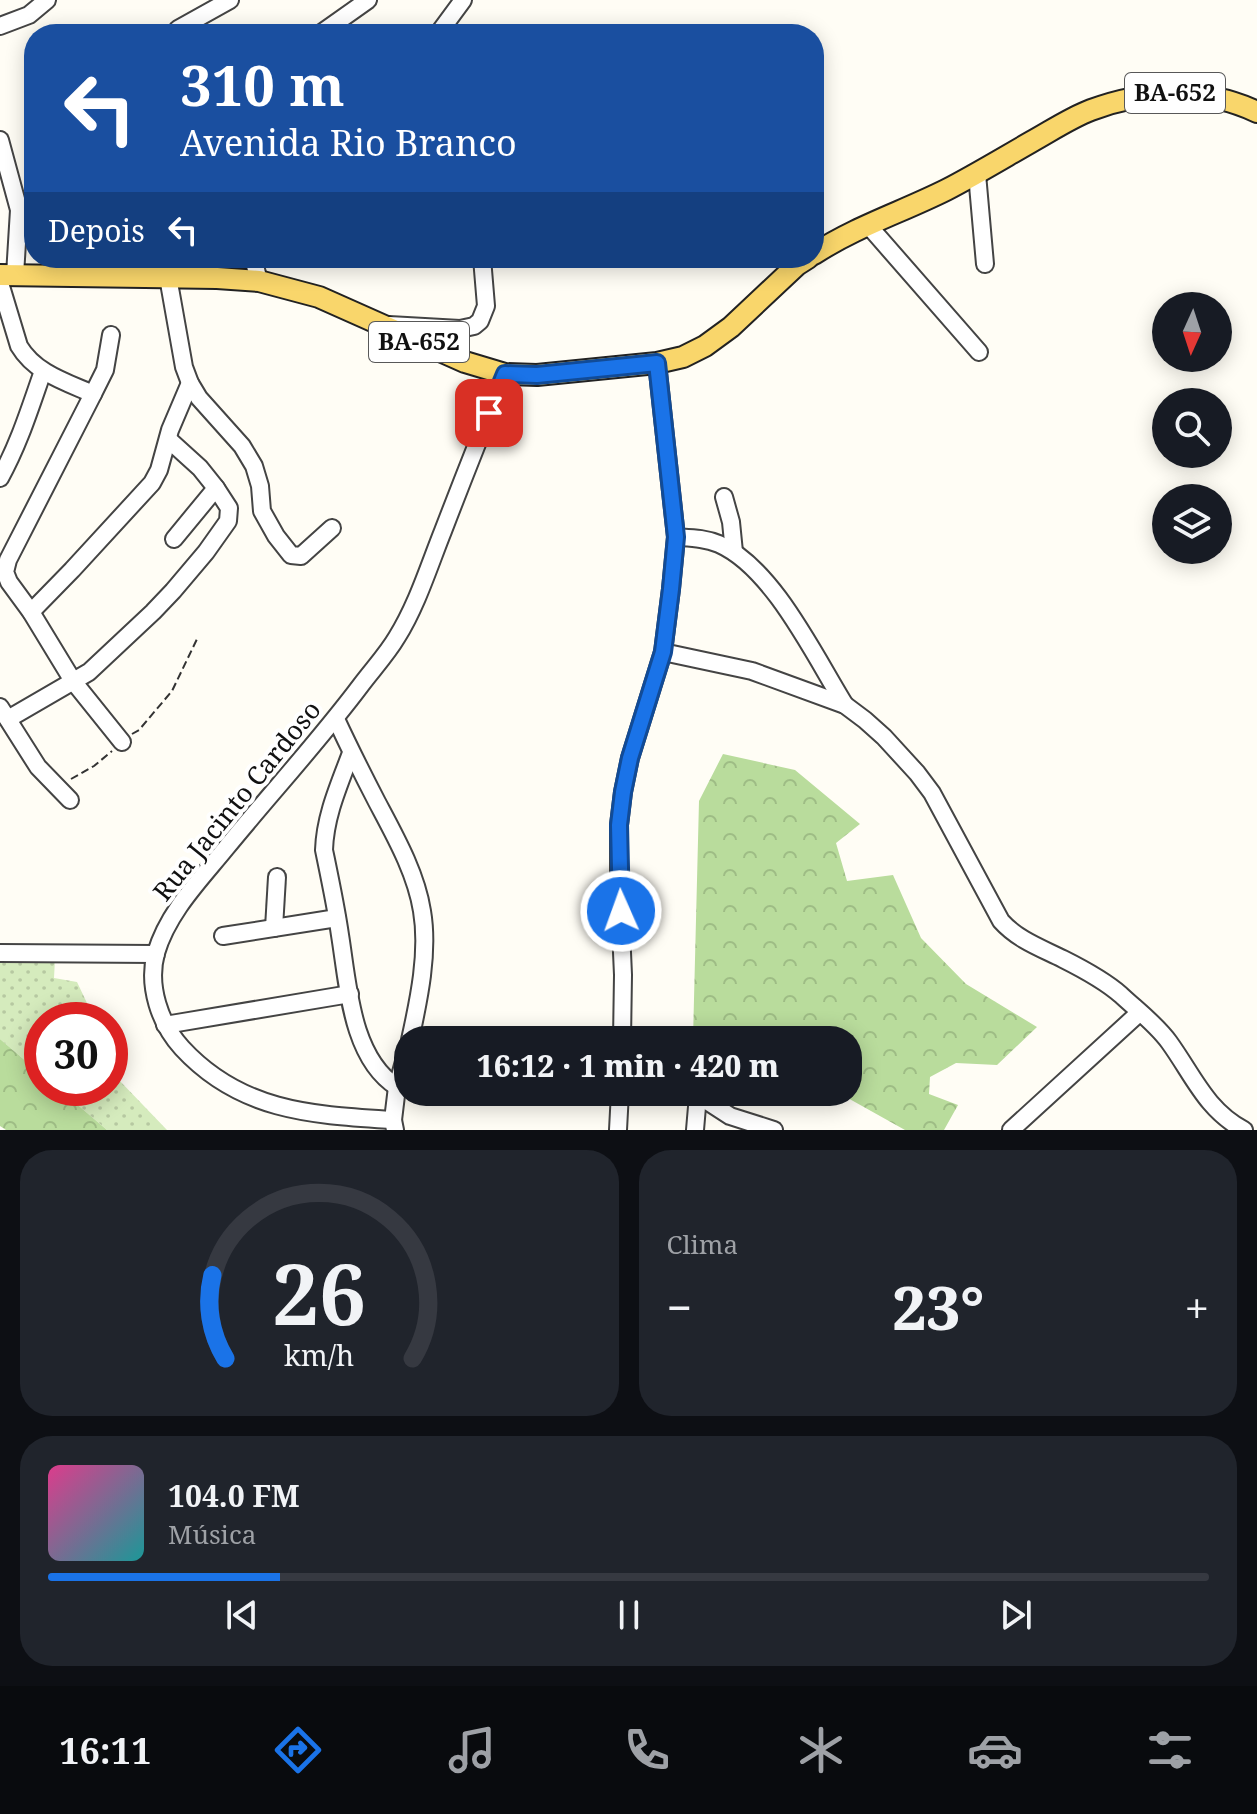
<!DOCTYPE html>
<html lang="pt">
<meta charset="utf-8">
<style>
:root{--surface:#171b24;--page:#20242c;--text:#f1f3f6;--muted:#9ea1a6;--line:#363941;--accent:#1a73e8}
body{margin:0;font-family:"Noto Serif",serif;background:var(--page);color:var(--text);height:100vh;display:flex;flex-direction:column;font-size:30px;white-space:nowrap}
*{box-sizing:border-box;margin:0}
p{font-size:26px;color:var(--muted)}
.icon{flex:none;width:44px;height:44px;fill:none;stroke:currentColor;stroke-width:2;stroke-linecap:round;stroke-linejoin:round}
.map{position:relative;height:1130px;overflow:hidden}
.drawer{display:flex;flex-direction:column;gap:20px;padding:20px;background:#0d0f14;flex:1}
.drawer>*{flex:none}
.hud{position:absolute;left:24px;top:24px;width:800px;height:244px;border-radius:32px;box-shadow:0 4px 20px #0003;background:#1a4fa0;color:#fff;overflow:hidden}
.needle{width:52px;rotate:183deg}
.tools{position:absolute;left:1152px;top:292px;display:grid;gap:16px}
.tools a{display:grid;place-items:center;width:80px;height:80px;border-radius:50%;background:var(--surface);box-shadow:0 4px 20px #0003;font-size:40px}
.speed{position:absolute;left:24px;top:1002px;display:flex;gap:16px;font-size:40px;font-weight:700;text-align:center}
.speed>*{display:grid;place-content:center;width:104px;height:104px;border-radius:50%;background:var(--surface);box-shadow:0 4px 20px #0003;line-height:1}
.speed .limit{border:12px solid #d22;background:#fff;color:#111}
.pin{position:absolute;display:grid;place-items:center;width:68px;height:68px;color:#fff;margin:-34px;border-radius:16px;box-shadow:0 4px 12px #0006}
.me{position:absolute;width:88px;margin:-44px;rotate:358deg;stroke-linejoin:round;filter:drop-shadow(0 0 6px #0008)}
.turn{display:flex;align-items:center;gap:28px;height:168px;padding:0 24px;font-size:36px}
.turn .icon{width:104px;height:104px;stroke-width:2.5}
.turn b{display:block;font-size:56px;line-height:68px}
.then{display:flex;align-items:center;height:76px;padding:0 24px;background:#0003;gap:16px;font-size:30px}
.big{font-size:60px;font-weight:800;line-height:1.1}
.drawer .widget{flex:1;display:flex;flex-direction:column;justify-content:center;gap:12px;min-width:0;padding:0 28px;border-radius:32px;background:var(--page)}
.drawer .dial{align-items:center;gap:0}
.dial svg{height:208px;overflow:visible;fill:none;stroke:var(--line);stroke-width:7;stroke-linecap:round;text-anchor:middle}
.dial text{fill:var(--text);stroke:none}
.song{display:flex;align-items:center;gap:24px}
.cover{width:96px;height:96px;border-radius:12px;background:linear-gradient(135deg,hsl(330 70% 55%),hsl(180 70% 35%))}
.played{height:8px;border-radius:4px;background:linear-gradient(90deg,var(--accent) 20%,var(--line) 20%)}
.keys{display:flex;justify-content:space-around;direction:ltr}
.heat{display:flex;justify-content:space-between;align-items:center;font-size:44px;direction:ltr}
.drawer .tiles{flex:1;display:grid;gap:20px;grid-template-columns:1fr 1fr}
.widget:last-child{grid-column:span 2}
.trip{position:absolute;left:394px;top:1026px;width:468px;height:80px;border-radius:32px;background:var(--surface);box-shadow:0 4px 20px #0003;font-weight:800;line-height:80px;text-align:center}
.dock{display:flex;height:128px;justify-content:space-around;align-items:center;background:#090b0e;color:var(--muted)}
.dock .icon{width:56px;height:56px}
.dock .active{color:var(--accent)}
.dock b{font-size:36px;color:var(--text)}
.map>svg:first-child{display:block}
.grass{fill:url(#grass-dots)}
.forest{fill:url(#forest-crowns)}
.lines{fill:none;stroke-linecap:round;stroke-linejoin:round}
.minor-casing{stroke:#444;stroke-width:20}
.major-casing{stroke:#222;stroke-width:24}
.path{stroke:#333;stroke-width:2;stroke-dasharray:8 4;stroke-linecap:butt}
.minor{stroke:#fff;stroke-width:16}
.major{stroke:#f9d66b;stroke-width:20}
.route-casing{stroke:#114b97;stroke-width:20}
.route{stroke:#1a73e8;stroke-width:14}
.labels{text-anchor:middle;stroke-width:8;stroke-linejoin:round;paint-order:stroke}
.shield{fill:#fff;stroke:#585858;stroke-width:2}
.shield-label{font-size:24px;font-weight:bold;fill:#111}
.street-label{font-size:26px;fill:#111;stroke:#fff}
</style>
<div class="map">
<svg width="1257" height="1130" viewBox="0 0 1257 1130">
<defs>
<pattern id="grass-dots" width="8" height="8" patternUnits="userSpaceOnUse" patternTransform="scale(2)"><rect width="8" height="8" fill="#d5ebbd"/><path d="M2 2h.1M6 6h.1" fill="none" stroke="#b6c8a1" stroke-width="1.8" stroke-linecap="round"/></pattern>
<pattern id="forest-crowns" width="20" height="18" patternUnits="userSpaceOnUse" patternTransform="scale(2)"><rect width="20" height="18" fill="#b9dc9c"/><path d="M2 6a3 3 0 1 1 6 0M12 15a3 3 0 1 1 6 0" fill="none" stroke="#9ebc85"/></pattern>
</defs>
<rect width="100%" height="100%" fill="#fffdf5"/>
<!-- grass -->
<g class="grass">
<polygon points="0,959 55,959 54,978 77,982 95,1020 42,1020 42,1075 0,1039"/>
<polygon points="110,1057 118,1079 167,1130 107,1130 58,1088 110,1088"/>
</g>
<!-- forest -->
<g class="forest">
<polygon points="723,754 795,770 860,824 836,843 847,881 893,875 921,938 966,984 1037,1027 997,1065 956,1063 930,1077 929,1094 958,1105 944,1130 905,1130 837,1092 848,1092 848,1040 693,1039 699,801"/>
<polygon points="0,1039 42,1075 42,1088 58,1088 107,1130 6,1130 0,1126"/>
</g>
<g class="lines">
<!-- minor casing -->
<g class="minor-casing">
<g id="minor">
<polyline points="0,26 29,15 47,0"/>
<polyline points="178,29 230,0"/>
<polyline points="320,34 368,0"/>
<polyline points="438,34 463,0"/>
<polyline points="0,140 19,210 15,275"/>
<polyline points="977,174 985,264"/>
<polyline points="868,225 979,352"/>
<polyline points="253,258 259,281"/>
<polyline points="168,277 184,367 190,383 199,398 242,446 254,466 260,486 262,511 276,536 291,555 301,556 332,528"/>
<path d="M0,283L19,346C35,373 66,382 93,394L105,370L111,335"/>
<polyline points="389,325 460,329 474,326 480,321 486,306 482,258"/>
<polyline points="93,394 8,560 5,572 9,582 31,612 73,681 122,742"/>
<polyline points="168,439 200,468 216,488 174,539"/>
<path d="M0,478C19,444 30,408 43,371"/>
<polyline points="724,497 731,522 734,552"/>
<path d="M676,537C691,538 705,538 719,544C773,568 814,655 845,705"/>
<polyline points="31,612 72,570 152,483 159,470 170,430 190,383"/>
<path d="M663,652L752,671L845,705L865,720L884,737L917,773L932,793L1001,921C1018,940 1041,948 1063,959C1083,969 1104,980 1121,995C1137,1010 1156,1024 1169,1042C1193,1075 1206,1110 1244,1130"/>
<polyline points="0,707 38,767 70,800"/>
<polyline points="8,719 89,672 153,612 173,591 206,552 228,521 229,508 216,488"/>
<path d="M336,719C349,747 363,775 377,802C395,836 416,873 422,911C429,952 419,999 410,1040"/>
<path d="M351,753C339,785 325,816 324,850C330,879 336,907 340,935C348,984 351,1058 397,1087"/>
<polyline points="274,928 277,877"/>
<polyline points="223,936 337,918"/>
<polyline points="0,953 156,954"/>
<polyline points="165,1025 350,994"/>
<polyline points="622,1040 623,975 619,884 619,825 623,792 630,758 663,652 671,589 676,537 657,363"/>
<polyline points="693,1092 730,1116 774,1130"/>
<polyline points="393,1120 397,1087 408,1047"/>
<path d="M395,1130L393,1120C313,1115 241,1112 182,1048C160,1024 147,986 156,953C168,912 200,880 226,848C271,793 319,741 361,685C373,669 387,654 397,637C417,605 429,566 443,531C463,479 484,426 505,374"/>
<polyline points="618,1130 620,1092"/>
<polyline points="695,1130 698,1095"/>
<polyline points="1011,1130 1139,1013"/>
</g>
</g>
<!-- major casing -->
<g class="major-casing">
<g id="major">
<path d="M814,254C855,227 902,212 946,190C975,175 1003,158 1031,142C1051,131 1070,118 1091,110C1145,90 1204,87 1257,112"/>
<polyline points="0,275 217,278 259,281 319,297 465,362 505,374 537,375 657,363 683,357 705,346 731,327 797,265 808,258"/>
</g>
</g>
<!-- path -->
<g class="path">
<polyline points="132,734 139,730 172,691 198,637"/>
<polyline points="71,779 94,766 112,751"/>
</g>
<!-- minor -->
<use href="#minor" class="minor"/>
<!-- major -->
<use href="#major" class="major"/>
</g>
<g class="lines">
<!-- route casing -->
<g class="route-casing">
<polyline id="route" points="489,413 505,374 537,375 657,363 676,537 671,589 663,652 630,758 623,792 619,825 621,911"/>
</g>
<!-- route -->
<use href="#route" class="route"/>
</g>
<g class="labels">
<!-- shield labels -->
<g class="shield">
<rect x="1125" y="73" width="100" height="40" rx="6"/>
<rect x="369" y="322" width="100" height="40" rx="6"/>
</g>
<g class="shield-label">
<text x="1175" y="101">BA-652</text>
<text x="419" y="350">BA-652</text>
</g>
<!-- street labels -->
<g class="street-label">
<text transform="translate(237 801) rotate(-51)" y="9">Rua Jacinto Cardoso</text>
</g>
</g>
</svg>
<div class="tools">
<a><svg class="needle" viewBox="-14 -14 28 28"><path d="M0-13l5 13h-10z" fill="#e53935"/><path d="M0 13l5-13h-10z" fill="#9ea1a6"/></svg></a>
<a><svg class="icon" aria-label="search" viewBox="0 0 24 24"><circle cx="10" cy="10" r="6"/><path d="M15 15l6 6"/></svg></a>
<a><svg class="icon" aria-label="layers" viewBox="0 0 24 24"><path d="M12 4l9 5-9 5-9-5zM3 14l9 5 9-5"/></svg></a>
</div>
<div class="speed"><div class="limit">30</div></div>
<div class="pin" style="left:489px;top:413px;background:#d93025"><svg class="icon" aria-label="arrive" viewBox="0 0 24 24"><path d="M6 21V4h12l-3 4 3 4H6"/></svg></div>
<svg class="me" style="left:621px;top:911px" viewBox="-20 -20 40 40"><circle r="17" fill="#1a73e8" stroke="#fff" stroke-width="3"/><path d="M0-11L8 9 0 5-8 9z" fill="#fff"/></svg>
<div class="trip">16:12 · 1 min · 420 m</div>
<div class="hud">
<div class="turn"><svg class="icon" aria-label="left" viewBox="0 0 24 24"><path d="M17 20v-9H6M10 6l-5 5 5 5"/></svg><div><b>310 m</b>Avenida Rio Branco</div></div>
<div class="then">Depois<svg class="icon" aria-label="left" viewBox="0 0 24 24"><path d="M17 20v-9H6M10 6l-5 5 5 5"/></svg></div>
</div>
</div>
<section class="drawer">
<div class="tiles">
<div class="widget dial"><svg viewBox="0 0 100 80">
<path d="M14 69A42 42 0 1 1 86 69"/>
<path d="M14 69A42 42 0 0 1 9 37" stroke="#1a73e8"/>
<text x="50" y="56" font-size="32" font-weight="700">26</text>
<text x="50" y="72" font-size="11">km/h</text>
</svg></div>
<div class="widget"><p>Clima</p>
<div class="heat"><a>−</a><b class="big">23°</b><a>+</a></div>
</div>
<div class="widget">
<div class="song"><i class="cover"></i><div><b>104.0 FM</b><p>Música</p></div></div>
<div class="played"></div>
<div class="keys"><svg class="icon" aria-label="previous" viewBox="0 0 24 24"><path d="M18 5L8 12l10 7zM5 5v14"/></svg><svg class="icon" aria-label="pause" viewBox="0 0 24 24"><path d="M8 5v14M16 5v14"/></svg><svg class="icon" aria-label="next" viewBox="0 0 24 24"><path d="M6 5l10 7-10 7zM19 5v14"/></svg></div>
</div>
</div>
</section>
<nav class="dock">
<b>16:11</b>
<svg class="icon active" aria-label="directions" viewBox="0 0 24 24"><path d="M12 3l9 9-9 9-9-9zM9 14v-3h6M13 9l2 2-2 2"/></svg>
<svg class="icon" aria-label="music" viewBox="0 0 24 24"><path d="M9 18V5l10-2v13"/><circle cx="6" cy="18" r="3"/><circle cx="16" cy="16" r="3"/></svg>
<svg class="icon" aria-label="phone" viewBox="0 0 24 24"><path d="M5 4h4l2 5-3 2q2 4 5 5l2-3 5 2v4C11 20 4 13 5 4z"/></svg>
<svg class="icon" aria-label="climate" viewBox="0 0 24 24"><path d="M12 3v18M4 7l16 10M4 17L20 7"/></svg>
<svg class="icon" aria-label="car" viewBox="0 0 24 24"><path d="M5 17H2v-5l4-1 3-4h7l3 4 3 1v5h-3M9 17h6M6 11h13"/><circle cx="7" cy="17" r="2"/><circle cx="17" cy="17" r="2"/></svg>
<svg class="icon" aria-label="filters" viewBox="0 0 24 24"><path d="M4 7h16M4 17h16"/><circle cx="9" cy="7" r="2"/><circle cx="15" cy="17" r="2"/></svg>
</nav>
